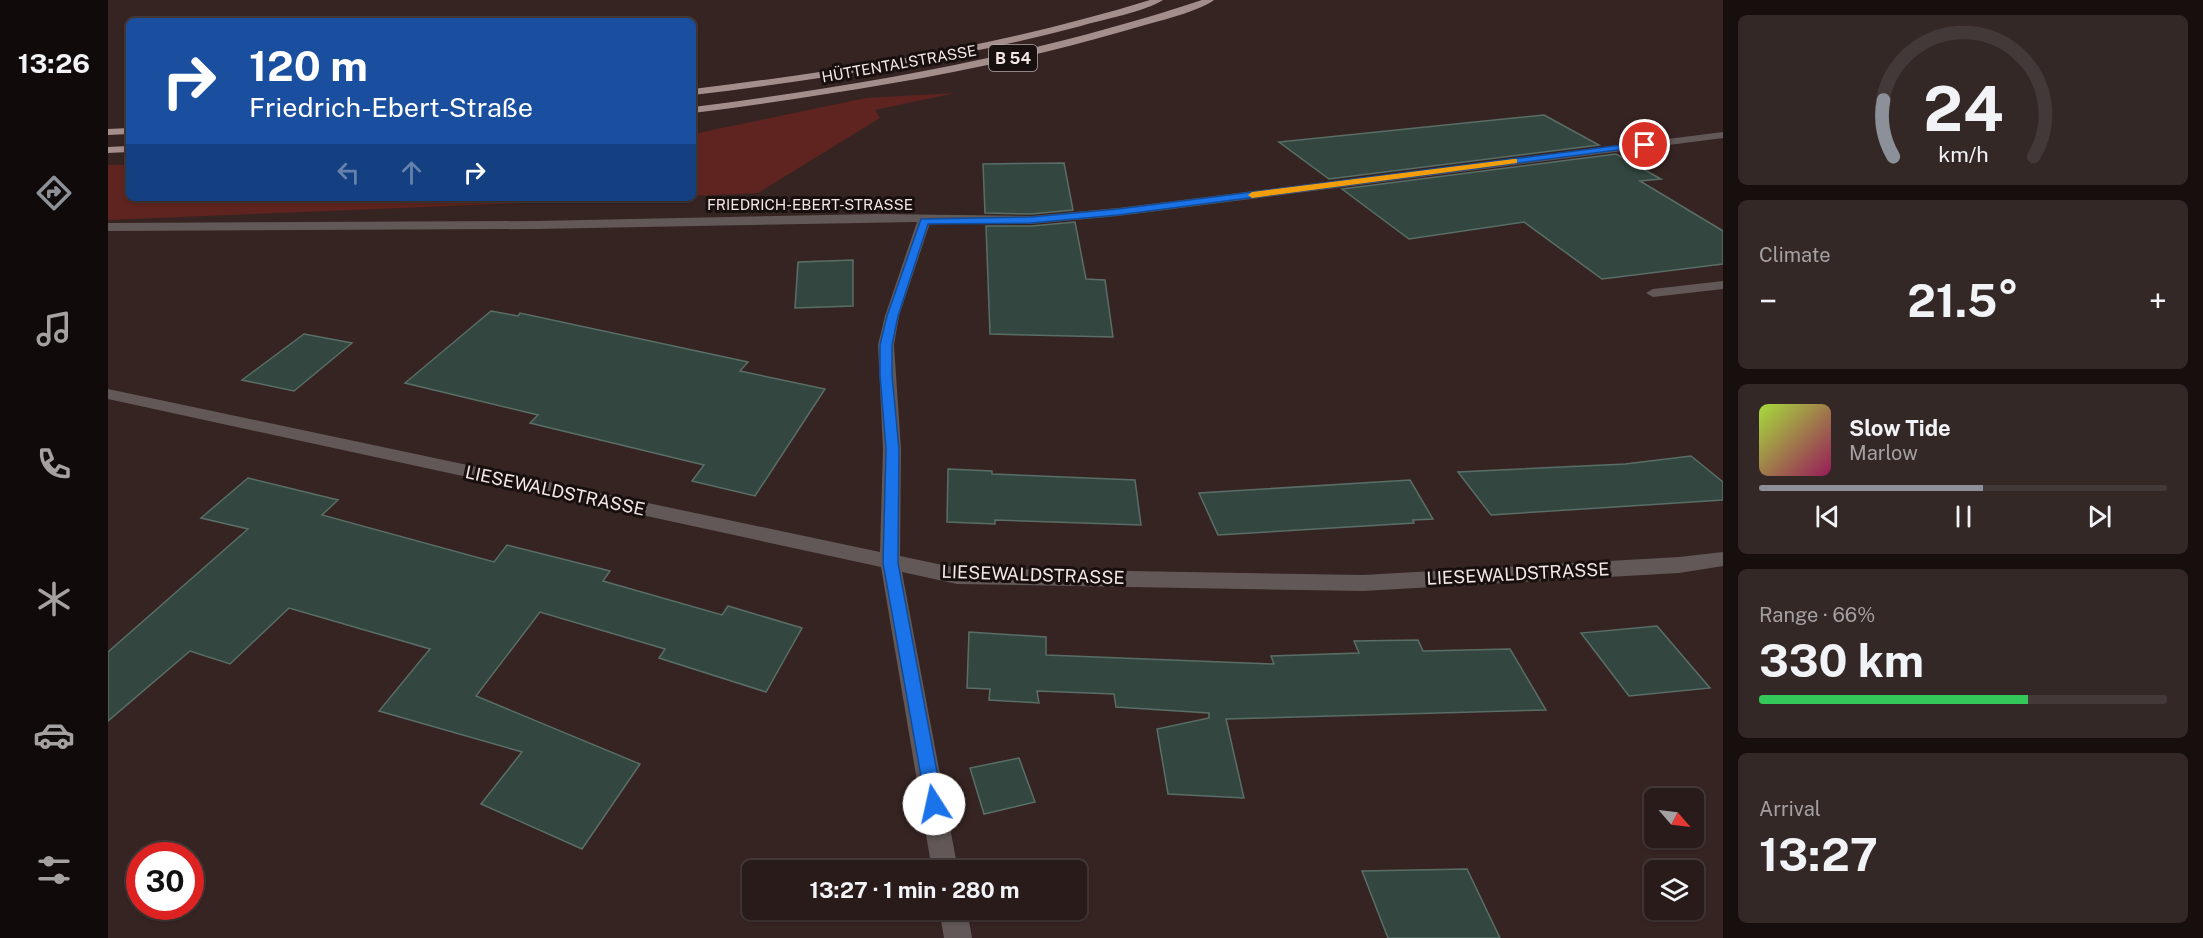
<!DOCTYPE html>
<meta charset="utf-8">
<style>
:root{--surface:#281b1a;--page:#342827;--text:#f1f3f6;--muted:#a5a1a2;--line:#443939;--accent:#8c9099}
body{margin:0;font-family:"Public Sans",sans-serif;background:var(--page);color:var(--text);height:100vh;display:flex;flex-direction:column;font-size:22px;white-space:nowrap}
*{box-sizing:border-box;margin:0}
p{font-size:20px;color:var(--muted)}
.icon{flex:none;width:33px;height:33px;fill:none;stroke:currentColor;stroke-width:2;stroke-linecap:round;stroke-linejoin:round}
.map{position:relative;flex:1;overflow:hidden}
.drawer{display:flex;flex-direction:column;gap:15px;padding:15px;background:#160f0e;width:480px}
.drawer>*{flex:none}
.hud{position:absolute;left:18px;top:18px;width:570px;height:183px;border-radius:9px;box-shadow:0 2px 4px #0004,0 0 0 2px var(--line);background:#1a4fa0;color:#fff;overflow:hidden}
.needle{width:39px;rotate:118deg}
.fabs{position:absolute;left:1536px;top:788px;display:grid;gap:12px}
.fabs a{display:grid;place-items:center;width:60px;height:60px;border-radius:9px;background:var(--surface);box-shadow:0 2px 4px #0004,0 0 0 2px var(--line);font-size:30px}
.speed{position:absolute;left:18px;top:842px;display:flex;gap:12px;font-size:30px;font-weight:700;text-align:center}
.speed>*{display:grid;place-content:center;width:78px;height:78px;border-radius:50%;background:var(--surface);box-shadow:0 2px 4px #0004,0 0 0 2px var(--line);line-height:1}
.speed .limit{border:9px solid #d22;background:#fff;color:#111}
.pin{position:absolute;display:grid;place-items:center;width:51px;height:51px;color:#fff;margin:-26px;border:3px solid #fff;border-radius:50%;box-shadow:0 2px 6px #0007}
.me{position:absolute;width:66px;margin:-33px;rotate:350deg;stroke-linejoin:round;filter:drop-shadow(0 0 4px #0008)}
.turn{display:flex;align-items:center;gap:21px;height:126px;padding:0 24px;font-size:27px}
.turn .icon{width:78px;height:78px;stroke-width:2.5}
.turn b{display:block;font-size:42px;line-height:51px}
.lanes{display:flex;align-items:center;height:57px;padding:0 24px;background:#0003;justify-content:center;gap:30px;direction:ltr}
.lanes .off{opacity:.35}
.big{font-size:45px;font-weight:700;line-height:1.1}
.drawer .tile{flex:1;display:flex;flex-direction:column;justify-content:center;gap:9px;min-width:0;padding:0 21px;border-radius:9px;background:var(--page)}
.drawer .dial{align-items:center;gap:0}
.dial svg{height:156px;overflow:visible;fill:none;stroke:var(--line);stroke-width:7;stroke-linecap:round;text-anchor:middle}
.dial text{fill:var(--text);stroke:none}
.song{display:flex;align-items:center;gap:18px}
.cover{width:72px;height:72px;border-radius:9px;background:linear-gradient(135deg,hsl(80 70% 55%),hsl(330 70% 35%))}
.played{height:6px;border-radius:3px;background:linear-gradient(90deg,var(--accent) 55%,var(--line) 55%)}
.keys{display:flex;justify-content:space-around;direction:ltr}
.heat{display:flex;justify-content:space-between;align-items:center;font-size:33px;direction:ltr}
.charge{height:9px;border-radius:4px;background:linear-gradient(90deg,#34c759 66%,var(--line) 0)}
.trip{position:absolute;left:634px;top:860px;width:345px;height:60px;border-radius:9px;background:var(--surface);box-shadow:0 2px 4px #0004,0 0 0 2px var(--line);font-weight:700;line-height:60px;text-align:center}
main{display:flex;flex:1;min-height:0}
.tabs{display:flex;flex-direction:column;width:108px;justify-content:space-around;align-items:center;background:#100b0a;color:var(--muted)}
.tabs .icon{width:42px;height:42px}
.tabs .active{color:var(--accent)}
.tabs b{font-size:27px;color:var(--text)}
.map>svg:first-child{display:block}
.green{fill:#5f241f}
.building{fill:#334740;stroke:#596e67;stroke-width:1.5}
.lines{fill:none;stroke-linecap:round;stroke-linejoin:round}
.minor{fill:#615857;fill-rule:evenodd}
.trunk{fill:#a38e8c;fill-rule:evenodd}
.route{fill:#1a73e8;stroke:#114b97;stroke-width:1.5}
.slow{fill:#f59e0b}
.labels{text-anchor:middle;stroke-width:6;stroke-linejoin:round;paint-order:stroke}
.far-street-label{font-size:15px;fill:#f4e8e6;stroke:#18100f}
.shield{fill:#18100f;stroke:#b2a7a6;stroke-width:1.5}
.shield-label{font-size:16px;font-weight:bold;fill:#f4e8e6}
.street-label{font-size:18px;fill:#f4e8e6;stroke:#18100f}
</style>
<main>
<nav class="tabs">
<b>13:26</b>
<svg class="icon active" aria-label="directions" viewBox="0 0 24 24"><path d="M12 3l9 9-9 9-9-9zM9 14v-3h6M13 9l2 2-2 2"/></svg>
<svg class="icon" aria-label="music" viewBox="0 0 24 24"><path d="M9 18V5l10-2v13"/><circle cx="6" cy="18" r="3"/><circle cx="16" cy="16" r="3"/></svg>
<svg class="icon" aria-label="phone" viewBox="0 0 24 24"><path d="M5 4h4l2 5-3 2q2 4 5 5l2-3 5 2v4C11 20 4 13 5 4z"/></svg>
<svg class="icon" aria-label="climate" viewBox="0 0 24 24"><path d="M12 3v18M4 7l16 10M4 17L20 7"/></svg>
<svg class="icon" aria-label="car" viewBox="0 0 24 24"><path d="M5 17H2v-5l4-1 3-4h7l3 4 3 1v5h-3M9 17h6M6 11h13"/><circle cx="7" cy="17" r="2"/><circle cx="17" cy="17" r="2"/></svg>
<svg class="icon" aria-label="filters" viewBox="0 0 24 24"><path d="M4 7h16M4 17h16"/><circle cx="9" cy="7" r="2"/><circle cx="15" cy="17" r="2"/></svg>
</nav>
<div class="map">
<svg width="1615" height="938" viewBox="0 0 1615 938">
<rect width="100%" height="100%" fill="#362422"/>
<!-- green -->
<g class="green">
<polygon points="847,93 767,110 772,118 650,193 585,196 585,134 758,98"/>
<polygon points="0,165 21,165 21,198 538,198 0,220"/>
</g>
<!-- building -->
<g class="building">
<polygon points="1436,115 1491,145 1221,179 1171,142"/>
<polygon points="1508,154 1553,179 1532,181 1615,231 1615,264 1494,279 1416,222 1301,239 1234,189"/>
<polygon points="956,163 965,210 923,214 877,213 875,164"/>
<polygon points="967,222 978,279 997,280 1005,337 882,334 878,226 923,226"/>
<polygon points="745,260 745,306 687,308 690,262"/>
<polygon points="383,311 410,316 412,313 640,362 632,371 717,389 647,496 584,481 596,465 422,423 430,415 297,383"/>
<polygon points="196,334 244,343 186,391 134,380"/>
<polygon points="1583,456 1615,482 1615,500 1383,515 1350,472 1517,464"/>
<polygon points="840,469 884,471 884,474 1027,480 1033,525 887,520 887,524 839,522"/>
<polygon points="140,478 230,500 214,515 386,562 399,545 502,571 495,581 614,615 620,606 694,628 658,692 551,658 557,649 432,612 368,696 532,764 474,849 373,804 414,752 271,711 322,649 181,608 122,664 82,651 0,721 0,652 140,529 93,518"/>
<polygon points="1302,480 1325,519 1305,520 1306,523 1110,535 1091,493"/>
<polygon points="1549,626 1602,688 1521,696 1473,633"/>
<polygon points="861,632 938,637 938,655 1166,664 1163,656 1251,653 1246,641 1310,640 1315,651 1402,649 1438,710 1118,719 1136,798 1060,794 1049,729 1101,718 1101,713 1008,707 1006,694 929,691 931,703 881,700 882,689 859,688"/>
<polygon points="911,758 927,802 876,814 862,768"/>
<polygon points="1359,869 1392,938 1280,938 1254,871"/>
</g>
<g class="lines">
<!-- minor -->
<g class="minor">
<polygon points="1615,132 1615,138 1010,216 923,224 822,223 791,316 786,345 793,449 792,556 849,568 1255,575 1571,557 1615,552 1615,566 1571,573 1255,591 849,584 794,572 850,870 824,870 773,567 0,399 0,389 772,552 775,449 770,345 777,316 809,222 428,229 0,231 0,223 428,221 769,214 923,216 1010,208"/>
<polygon points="1615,281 1615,289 1545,297 1538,293 1545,289"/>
<polygon points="831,909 859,909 864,938 836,938"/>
</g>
<!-- trunk -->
<g class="trunk">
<path d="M1042,0H1055C1039,11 993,20 973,26C845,60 715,79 585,95V89C740,70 893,46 1042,0Z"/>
<path d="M1094,0H1106C1089,13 1038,24 1016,31C875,72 730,94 585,113V107C758,85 928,55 1094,0Z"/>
<polygon points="21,128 21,134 0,135 0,129"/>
<polygon points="21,146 21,152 0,153 0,147"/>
</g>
</g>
<!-- route -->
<polygon class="route" points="1537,142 1540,146 1010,215 923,223 820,224 790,316 784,345 784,375 791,449 790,563 835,804 832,810 826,813 819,810 775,563 778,449 772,375 772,345 779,316 813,219 923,217 1010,209"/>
<!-- slow -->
<polygon class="slow" points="1406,159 1409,159 1409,163 1144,198 1140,195 1144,192"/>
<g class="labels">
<!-- far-street labels -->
<g class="far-street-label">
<text transform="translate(791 64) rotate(-10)" y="5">HÜTTENTALSTRASSE</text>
<text x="702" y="210">FRIEDRICH-EBERT-STRASSE</text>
</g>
<!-- shield labels -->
<rect class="shield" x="881" y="45" width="48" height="26" rx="4.5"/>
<g class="shield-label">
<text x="905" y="64">B 54</text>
</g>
<!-- street labels -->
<g class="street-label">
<text transform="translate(447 491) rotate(12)" y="6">LIESEWALDSTRASSE</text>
<text transform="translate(1410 574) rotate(-3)" y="6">LIESEWALDSTRASSE</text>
<text transform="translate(925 575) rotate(2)" y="6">LIESEWALDSTRASSE</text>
</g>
</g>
</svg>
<div class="fabs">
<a><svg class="needle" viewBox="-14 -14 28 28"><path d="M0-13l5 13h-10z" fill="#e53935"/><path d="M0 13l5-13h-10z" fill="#a5a1a2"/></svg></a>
<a><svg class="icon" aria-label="layers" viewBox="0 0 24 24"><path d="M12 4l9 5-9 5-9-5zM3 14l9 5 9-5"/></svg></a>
</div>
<div class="speed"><div class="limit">30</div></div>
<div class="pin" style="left:1537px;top:145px;background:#d93025"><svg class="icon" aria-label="arrive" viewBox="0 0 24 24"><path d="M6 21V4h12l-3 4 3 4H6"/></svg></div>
<svg class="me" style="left:826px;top:804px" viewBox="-20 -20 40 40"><circle r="19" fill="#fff"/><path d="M0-13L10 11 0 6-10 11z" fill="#1a73e8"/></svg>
<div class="trip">13:27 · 1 min · 280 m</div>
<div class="hud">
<div class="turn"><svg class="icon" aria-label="right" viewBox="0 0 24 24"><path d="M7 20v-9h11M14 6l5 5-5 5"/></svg><div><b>120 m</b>Friedrich-Ebert-Straße</div></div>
<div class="lanes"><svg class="icon off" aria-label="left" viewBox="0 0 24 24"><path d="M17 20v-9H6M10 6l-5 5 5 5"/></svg><svg class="icon off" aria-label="ahead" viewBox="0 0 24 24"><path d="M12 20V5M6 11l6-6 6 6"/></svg><svg class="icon" aria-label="right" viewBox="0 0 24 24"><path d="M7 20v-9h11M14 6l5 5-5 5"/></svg></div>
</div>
</div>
<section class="drawer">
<div class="tile dial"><svg viewBox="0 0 100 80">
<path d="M14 69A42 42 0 1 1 86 69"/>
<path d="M14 69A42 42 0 0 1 9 40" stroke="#8c9099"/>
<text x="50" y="56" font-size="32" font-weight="700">24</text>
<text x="50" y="72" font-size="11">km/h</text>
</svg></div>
<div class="tile"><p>Climate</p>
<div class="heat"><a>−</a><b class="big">21.5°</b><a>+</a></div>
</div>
<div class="tile">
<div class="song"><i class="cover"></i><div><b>Slow Tide</b><p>Marlow</p></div></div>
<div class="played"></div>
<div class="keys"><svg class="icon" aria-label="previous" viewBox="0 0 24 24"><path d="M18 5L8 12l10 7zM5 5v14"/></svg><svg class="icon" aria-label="pause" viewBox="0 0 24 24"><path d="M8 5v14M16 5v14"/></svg><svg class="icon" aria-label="next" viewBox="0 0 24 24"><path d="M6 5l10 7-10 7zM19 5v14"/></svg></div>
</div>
<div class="tile"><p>Range · 66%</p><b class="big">330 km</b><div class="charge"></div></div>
<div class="tile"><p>Arrival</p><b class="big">13:27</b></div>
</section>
</main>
